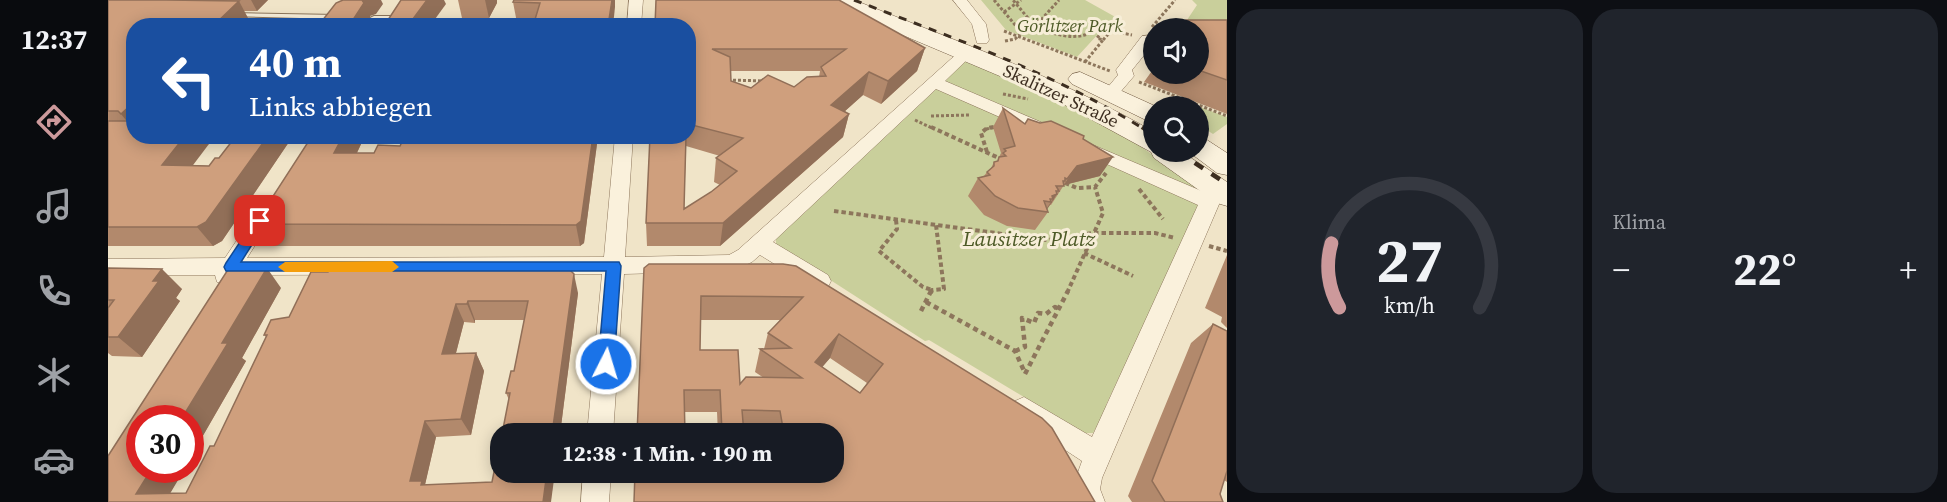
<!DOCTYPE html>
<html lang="de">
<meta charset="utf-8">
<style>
:root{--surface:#171b24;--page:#20242c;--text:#f1f3f6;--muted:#9ea1a6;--line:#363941;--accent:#cc999b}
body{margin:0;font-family:"Source Serif 4",serif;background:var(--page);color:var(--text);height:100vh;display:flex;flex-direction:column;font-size:22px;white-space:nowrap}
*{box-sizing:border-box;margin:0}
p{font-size:20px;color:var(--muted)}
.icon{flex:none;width:33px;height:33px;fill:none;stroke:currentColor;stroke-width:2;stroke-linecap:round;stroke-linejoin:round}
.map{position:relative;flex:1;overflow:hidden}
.sheet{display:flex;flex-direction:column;gap:9px;padding:9px;background:#0d0f14;width:720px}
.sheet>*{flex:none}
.top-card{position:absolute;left:18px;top:18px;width:570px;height:126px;border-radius:24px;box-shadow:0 3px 15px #0003;background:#1a4fa0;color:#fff;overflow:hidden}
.buttons{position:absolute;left:1035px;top:18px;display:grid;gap:12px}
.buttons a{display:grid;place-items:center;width:66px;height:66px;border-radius:50%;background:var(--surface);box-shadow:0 3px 15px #0003;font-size:30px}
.speed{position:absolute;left:18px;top:405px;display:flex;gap:12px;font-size:30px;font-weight:700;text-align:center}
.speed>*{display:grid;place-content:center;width:78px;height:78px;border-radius:50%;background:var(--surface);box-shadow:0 3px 15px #0003;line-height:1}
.speed .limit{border:9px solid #d22;background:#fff;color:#111}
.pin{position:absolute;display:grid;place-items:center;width:51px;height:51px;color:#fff;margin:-26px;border-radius:12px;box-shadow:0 3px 9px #0006}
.me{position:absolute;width:66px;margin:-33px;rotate:5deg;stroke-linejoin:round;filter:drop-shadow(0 0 4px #0008)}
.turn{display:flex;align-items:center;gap:21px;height:126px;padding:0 24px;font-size:27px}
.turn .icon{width:78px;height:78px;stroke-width:2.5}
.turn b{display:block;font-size:42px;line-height:51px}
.big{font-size:45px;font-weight:700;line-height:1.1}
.sheet .widget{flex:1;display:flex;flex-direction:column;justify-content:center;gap:9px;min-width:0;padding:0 21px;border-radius:24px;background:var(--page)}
.sheet .dial{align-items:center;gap:0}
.dial svg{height:156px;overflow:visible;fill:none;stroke:var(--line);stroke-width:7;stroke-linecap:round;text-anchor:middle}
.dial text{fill:var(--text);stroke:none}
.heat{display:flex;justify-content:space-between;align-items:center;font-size:33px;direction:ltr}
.sheet .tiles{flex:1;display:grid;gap:9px;grid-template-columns:repeat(2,1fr)}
.trip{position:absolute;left:382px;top:423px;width:354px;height:60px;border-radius:24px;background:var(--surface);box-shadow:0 3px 15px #0003;font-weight:700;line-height:60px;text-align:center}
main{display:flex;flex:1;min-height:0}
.menu{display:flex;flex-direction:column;width:108px;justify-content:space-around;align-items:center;background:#090b0e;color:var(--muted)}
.menu .icon{width:42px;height:42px}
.menu .active{color:var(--accent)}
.menu b{font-size:27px;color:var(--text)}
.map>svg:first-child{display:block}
.green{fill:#c9cf9b}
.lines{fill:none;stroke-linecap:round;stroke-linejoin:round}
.lane-casing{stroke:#8d765c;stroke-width:2}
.street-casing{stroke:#8d765c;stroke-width:1}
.secondary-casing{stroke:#6f573f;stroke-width:1}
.path-far2{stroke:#8d765c;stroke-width:3;stroke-dasharray:3 2;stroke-linecap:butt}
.path-far1{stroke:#8d765c;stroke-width:4;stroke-dasharray:4.5 3;stroke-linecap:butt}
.path{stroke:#8d765c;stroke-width:4.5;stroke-dasharray:5 4;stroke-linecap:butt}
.lane{fill:#faf1dc;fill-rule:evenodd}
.street{fill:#faf1dc;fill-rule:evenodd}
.secondary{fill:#faf1dc;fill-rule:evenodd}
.rail-far1{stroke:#3d2e20;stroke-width:3;stroke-dasharray:8 8;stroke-linecap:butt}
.rail{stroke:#3d2e20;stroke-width:4.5;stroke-dasharray:10 10;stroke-linecap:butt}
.wall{fill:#b2896c;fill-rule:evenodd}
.shaded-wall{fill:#916f58}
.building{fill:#cf9f7d;stroke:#916f58;stroke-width:1.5;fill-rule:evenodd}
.route{fill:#1a73e8;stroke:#114b97;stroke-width:1.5}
.slow{fill:#f59e0b}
.labels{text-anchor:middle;stroke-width:6;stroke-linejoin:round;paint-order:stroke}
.far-park-label{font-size:18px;font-style:italic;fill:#4d5a26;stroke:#f7eed8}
.far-street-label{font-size:18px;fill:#3d2e20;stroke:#f7eed8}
.park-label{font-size:21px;font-style:italic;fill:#4d5a26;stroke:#f7eed8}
</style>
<main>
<nav class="menu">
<b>12:37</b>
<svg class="icon active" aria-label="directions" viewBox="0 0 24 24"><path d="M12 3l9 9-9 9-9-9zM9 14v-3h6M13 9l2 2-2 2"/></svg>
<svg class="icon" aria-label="music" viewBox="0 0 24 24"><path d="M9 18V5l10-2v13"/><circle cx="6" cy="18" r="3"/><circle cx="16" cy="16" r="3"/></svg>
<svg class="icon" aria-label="phone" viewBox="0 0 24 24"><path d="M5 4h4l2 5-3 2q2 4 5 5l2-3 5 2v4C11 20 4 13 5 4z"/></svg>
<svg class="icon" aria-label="climate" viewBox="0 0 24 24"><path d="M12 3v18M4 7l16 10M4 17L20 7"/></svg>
<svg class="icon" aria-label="car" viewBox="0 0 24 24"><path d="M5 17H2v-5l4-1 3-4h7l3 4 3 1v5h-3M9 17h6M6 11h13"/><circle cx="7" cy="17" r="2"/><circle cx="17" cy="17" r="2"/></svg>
</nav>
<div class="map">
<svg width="1119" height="502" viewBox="0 0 1119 502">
<rect width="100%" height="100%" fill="#f0e4c8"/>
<!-- green -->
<g class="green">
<polygon points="873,0 977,0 1011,19 1003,20 969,57 898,30"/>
<polygon points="1084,0 1119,0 1119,22 1077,23 1089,5"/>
<polygon points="858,61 935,92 1020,137 1090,188 1089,190 1093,204 998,405 1000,407 985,433 976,433 821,340 817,341 668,245 668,238"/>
<polygon points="1092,107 1119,117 1119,124 1105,134 1091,125"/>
</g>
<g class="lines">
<!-- lane casing -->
<g class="lane-casing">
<g id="lane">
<polygon points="125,13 229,15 233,17 229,19 123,16 123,14"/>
<polygon points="266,16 282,16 286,18 282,20 264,19 262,18"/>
</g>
</g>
<!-- street casing -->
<g class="street-casing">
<g id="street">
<polygon points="521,0 535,0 533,26 519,26"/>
<polygon points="845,0 859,0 878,24 881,40 879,43 869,43 864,24"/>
<polygon points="1046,35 1046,43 1024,70 1026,76 1009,96 997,96 995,93 1010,75 1008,70 1034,36"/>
<polygon points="858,48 866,53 837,81 949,129 952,133 949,137 937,137 828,89 665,242 720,275 723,281 720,287 712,290 704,287 652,255 644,262 624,271 516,274 505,434 479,434 494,274 129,275 125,282 117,284 109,282 107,275 0,275 0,259 117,258 157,198 164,196 171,198 174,203 139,258 496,257 507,136 525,136 517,257 621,255 630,250 853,50"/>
<polygon points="978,142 1096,192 1101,183 1108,181 1115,183 1118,188 994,478 992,489 997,502 969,502 964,489 974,461 907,417 903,409 907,401 916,397 984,437 1090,205 972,152 969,148 972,144"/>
<polygon points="475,472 503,472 501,502 473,502"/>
</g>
</g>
<!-- secondary casing -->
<g class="secondary-casing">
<g id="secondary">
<path d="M718,0H746C847,41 951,77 1046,132V152H1074L1119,182V206L1109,203L1046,158L1043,152L944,98L721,4Z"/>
<polygon points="972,72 1047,106 1046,124 964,84 960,79 964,74"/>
<polygon points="1090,138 1099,140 1119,153 1119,175 1109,173 1081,152 1090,152"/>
</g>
</g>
<!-- path-far2 -->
<g class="path-far2">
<polyline points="886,0 914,33"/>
<polyline points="896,12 913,0"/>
<polyline points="924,23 932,21 951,0"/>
<path d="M922,25C945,33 967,44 989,29L995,31"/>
<polyline points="1044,27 1067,0"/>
<polyline points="896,31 1002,71"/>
<polyline points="1003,31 1024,35"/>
<polyline points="995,40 1004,30"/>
<polyline points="897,41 907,39 924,23 905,0"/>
<polyline points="977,62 995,40 989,38 995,31"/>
<polyline points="620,80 657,81"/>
<polyline points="1031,82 1119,116"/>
<polyline points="895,94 920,99"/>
<polyline points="823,116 861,115"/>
<polyline points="807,120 826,129"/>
<polyline points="878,129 889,127"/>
</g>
<!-- path-far1 -->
<g class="path-far1">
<polyline points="823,127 893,159"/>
<polyline points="879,152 873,133 879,128 886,127"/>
<polyline points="957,183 969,188 987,187 998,173"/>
<polyline points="1031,189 1055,219"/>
<polyline points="726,211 939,240 985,233 1047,233 1067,238"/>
<polyline points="788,220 789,229 771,251 815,287 824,290"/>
<polyline points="1101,246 1119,251"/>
<polyline points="976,253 1025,276"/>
<polyline points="823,293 824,290 836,289 828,225"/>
<polyline points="959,293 995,213 987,187"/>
</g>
<!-- path -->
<g class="path">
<polyline points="818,302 907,351 917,373"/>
<polyline points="813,311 823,291"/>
<polyline points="907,351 917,347 914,318 926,323 930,313 938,314 947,307 952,309"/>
<polyline points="917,374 960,291"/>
</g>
<!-- lane -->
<use href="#lane" class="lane"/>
<!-- street -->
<use href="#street" class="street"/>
<!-- secondary -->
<use href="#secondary" class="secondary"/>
<!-- rail-far1 -->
<path class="rail-far1" d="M746,0C845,38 946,73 1036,129"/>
<!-- rail -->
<g class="rail">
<polyline points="1034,127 1046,135"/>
<polyline points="1070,152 1119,184"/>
</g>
</g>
<!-- wall -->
<g class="wall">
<path d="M0,0H160L149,11H136L141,20L135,26H26V136H185L114,241L105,246H0ZM103,140H125L111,158L101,166L84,165Z"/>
<polygon points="350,0 389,0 389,3 381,18 354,18"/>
<polygon points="406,0 507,7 425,23 409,23 405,2"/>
<polygon points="1119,20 1119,114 1036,82 1046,68 1046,74 1090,74 1090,28"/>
<path d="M580,26L817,48L809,71L773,104L755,95L737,111L741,114L735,137L612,246H539L538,223L542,136H580ZM622,71H712L711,77L686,87L643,88L623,81ZM578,146L612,156L608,158L606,182L612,185L603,192L576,209Z"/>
<polygon points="895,108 917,124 975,139 992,176 956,185 943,205 942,205 939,209 940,212 927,230 899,226 876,215 860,196 870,178 876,176 879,172 883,168 886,162 889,161 893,153 885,127"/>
<polygon points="204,136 255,136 253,140 254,142 249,153 266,153 292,146 297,136 343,136 341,143 385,143 388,136 490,136 476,243 472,246 163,246 147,224"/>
<polygon points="1119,255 1119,328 1113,322 1114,317 1097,308"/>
<path d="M675,264L987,502L726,472V434H666L665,432L636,431V434H610L609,412H576L536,268ZM592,320H672L660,333L656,349H652L647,372L656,378L632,384L592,350ZM722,358L759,383L752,393L714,367Z"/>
<polygon points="0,268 74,289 68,298 72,301 34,357 4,356 0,353"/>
<polygon points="203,272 470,293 452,434 394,434 401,400 398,393 406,371 416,320 367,320 367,323 356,322 348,353 368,353 376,371 363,435 328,437 317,484 0,502 173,288 134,358 138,361 62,493 78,493 106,446 158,337 156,335 181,317"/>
<polygon points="1105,324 1119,331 1119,482 1116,480 1112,494 1115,502 1024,502 1020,496 1083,343"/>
</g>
<!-- shaded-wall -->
<g class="shaded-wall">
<polygon points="143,0 160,0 149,11"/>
<polygon points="253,0 273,0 275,4 268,14 262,16 263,21 261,26 241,26"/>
<polygon points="319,0 336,0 338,4 322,26 303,26 302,23"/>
<polygon points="377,0 389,0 389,3 381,18"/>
<polygon points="504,0 507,0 507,7 505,26 500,26"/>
<polygon points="131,1 141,20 135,26 105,26"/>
<polygon points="817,48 809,71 773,104 780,81"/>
<polygon points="761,72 755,95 718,128 723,105"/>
<polygon points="26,102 26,130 13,114"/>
<polygon points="741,114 735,137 612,246 615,223"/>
<polygon points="77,136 101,136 104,140 70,185 54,165"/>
<polygon points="160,136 185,136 114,241 105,246 89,227"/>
<polygon points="235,136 255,136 253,140 254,142 238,175 226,153"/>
<polygon points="326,136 343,136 332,165 323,143"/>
<polygon points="485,136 490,136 476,243 472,246 468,225"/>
<polygon points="1005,157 992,176 956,185 955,186 969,166"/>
<polygon points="949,194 938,211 937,211 945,199 944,196"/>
<polygon points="159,268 173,288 134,358 138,361 82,458 82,418 74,418 114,343"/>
<polygon points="54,269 74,289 68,298 72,301 34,357 10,337 45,281"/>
<polygon points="466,274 470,293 452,434 444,434"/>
<polygon points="360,301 367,320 367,323 359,304"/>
<polygon points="348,304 356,322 343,372 334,354"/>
<polygon points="731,334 722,358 699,385 707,362"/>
<polygon points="368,353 376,371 363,435 353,419"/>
<polygon points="317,421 328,437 317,485 326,496 302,481"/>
<polygon points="43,470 76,470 57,502 28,494"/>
<polygon points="439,472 447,472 443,502 435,502"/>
</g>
<!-- building -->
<g class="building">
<polygon points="0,0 58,0 131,1 105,26 26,26 26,102 13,114 10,111 0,111"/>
<polygon points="235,0 254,0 256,3 241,26 210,26 228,3"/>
<polygon points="293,0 319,0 302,23 299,23 297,26 276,26"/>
<polygon points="406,0 504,0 500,26 425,26 432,3 405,2"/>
<path d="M548,0H731L817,48L780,81L761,72L723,105L741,114L615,223H538L542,136H578L576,209L603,192L629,171L608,158L635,138L580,124V26H547ZM604,49H738L713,67L718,76L699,77L686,87L660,75L643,88L623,81L622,57Z"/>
<polygon points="1078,20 1119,20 1119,80 1090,70 1090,28 1073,28"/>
<polygon points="895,108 917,124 920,119 932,123 943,121 976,136 975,139 1005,157 969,166 959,179 957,178 957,181 955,181 956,186 948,186 951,191 948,191 949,194 944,196 945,199 942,199 943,202 936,201 940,212 910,208 887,196 870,178 882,175 879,172 886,166 886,162 890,161 891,157 898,156 895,153 898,151 896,149 907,146"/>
<polygon points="0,121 26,121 26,136 77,136 54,165 101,166 107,158 111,158 128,136 160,136 98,222 89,227 0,227"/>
<polygon points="204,136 235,136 226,153 266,153 270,145 292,146 297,136 326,136 323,143 385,143 388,136 485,136 473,221 468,225 147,224"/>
<path d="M541,264H675L688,266L934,418L944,428L987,502H526L527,472H726V434H676L672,411L634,410L636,434H616L614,432L612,390H576L577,434H529L536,268ZM593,296L695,297L660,333L683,348L652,349L694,378L638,377L632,384L630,350H592ZM731,334L775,364L752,393L707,362Z"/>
<polygon points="0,268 54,269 45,281 51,281 10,337 0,337 0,308 6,300 0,300"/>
<polygon points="121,268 159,268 114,343 120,343 74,418 32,418 32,470 43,470 28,494 78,493 102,446 106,446 159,335 156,335 163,320 181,317 203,272 220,272 221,268 461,269 466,274 444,434 394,434 402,393 398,393 403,371 406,371 420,301 360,301 359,304 348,304 334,354 368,353 353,419 317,421 302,481 314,481 313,485 384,482 393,437 393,472 439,472 435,502 0,502 0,456"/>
<polygon points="1105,324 1119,331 1119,471 1112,494 1115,502 1057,502 1044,481"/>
</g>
<!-- route -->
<polygon class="route" points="152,216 159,221 133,262 511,262 513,266 506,364 503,368 498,371 492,368 490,364 498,271 118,271 116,267 118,263 148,218"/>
<!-- slow -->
<polygon class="slow" points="284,261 291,267 284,272 177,272 170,267 177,262"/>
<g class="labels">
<!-- far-park labels -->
<g class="far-park-label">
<text x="962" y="32">Görlitzer Park</text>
</g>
<!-- far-street labels -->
<g class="far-street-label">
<text transform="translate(953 96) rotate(25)" y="6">Skalitzer Straße</text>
</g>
<!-- park labels -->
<g class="park-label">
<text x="921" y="246">Lausitzer Platz</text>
</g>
</g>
</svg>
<div class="buttons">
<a><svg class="icon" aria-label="sound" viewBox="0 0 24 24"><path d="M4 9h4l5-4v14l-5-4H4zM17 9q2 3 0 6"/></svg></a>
<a><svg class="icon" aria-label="search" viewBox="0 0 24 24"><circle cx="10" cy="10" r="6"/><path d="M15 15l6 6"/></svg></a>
</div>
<div class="speed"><div class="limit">30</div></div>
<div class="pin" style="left:152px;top:221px;background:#d93025"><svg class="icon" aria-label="arrive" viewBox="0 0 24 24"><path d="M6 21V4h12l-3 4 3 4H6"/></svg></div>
<svg class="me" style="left:498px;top:364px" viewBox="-20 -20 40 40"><circle r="17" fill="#1a73e8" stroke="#fff" stroke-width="3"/><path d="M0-11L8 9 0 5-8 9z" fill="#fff"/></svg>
<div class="trip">12:38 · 1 Min. · 190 m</div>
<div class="top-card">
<div class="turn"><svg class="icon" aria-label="left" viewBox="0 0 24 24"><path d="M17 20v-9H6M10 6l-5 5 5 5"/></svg><div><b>40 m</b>Links abbiegen</div></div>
</div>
</div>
<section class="sheet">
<div class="tiles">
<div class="widget dial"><svg viewBox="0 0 100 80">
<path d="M14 69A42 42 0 1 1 86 69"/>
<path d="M14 69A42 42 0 0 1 10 36" stroke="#cc999b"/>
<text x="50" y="56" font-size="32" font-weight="700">27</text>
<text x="50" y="72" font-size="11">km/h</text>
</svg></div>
<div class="widget"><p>Klima</p>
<div class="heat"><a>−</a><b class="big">22°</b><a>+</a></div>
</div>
</div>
</section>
</main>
